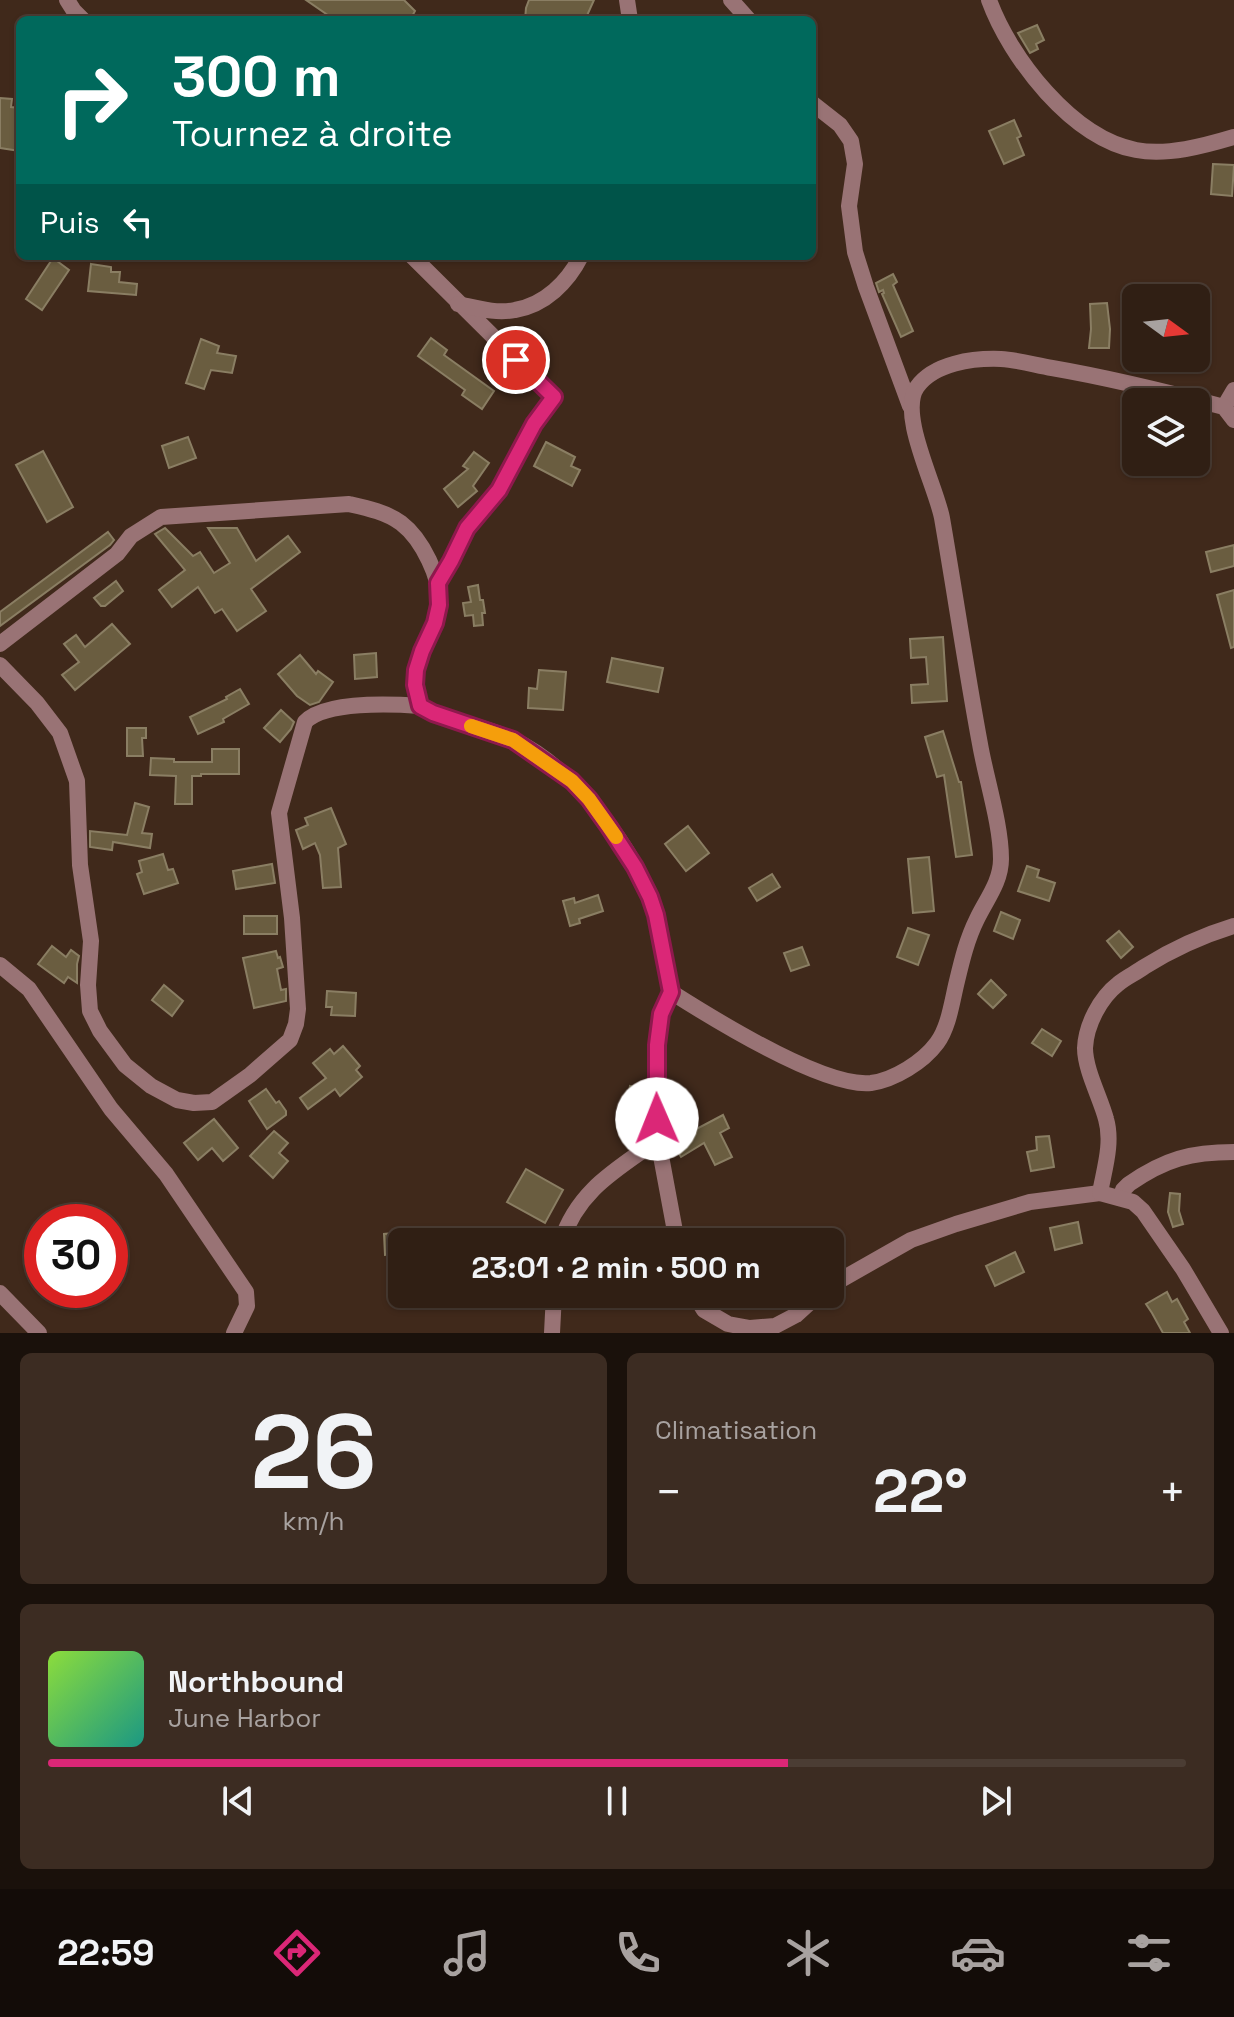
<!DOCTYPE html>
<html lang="fr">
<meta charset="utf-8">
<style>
:root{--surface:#301f14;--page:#3c2c22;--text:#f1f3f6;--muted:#a8a2a0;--line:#4b3d34;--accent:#db2777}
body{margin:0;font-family:"Space Grotesk",sans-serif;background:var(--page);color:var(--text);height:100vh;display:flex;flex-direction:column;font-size:30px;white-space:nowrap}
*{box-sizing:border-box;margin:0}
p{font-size:26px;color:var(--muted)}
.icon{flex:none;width:44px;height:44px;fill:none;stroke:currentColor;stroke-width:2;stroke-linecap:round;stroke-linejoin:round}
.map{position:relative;height:1333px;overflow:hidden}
.drawer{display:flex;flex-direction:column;gap:20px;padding:20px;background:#1a110b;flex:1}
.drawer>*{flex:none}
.banner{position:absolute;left:16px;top:16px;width:800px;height:244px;border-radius:12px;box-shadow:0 2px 6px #0004,0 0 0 2px var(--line);background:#00695c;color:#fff;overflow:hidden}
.needle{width:52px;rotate:105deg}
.buttons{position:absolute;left:1122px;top:284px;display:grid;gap:16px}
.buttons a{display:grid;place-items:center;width:88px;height:88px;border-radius:12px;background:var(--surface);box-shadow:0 2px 6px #0004,0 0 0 2px var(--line);font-size:40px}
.speed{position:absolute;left:24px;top:1204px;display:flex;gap:16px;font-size:40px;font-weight:700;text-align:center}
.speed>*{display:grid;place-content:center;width:104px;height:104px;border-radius:50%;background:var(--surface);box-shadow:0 2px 6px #0004,0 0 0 2px var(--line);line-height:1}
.speed .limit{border:12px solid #d22;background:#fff;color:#111}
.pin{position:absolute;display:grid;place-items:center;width:68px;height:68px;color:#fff;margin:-34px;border:4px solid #fff;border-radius:50%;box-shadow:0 2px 8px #0007}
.me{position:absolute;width:88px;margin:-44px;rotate:359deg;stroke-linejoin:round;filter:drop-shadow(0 0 6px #0008)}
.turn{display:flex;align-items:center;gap:28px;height:168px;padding:0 24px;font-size:36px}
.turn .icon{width:104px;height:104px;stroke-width:2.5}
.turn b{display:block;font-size:56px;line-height:68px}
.then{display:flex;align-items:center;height:76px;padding:0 24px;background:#0003;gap:16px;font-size:30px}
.big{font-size:60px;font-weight:700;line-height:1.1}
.drawer .widget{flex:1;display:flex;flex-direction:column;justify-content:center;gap:12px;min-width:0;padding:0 28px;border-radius:12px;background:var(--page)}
.drawer .dial{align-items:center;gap:0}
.dial b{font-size:104px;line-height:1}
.song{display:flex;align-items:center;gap:24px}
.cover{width:96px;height:96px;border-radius:12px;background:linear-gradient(135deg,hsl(90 70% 55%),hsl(170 70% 35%))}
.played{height:8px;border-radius:4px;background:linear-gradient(90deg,var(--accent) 65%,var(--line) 65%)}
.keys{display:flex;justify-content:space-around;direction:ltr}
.heat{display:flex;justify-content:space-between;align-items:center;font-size:44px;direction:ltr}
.drawer .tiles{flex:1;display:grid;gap:20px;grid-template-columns:1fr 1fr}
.widget:last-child{grid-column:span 2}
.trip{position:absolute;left:388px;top:1228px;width:456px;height:80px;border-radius:12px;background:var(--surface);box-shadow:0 2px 6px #0004,0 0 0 2px var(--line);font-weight:700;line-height:80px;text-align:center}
.tabs{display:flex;height:128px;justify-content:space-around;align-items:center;background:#130c08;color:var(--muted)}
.tabs .icon{width:56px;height:56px}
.tabs .on{color:var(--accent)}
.tabs b{font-size:36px;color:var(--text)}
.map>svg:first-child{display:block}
.building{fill:#6a5d40;stroke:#8a7e63;stroke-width:2}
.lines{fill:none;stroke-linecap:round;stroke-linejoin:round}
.minor{stroke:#997375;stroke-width:16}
.route-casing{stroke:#8e194d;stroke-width:20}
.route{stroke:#db2777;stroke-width:14}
.slow{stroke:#f59e0b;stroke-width:14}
</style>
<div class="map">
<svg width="1234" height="1333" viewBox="0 0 1234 1333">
<rect width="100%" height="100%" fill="#40291b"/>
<!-- building -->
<g class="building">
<polygon points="306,0 404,0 415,11 410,20 335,20"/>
<polygon points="529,0 594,0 585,20 525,20 526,8"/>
<polygon points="1037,25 1044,40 1036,44 1038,49 1030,53 1018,33"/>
<polygon points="0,98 12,99 11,107 20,108 20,151 0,148"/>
<polygon points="1014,120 1021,136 1017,138 1024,155 1004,164 989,131"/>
<polygon points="1213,164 1234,165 1232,196 1211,194"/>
<polygon points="53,258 69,270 42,310 26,299"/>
<polygon points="91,264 111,267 111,272 120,272 119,282 137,284 136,295 88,291"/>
<polygon points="893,274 897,282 893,285 913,331 901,337 882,294 884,293 883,290 879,292 876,283"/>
<polygon points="1107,303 1110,329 1109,348 1089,348 1091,329 1090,304"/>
<polygon points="431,338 447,350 444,355 494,391 482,409 462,395 465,390 418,356"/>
<polygon points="201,339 219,346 217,353 236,356 232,373 211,370 204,389 186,383"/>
<polygon points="188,437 196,458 169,468 162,446"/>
<polygon points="546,442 575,457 571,466 580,470 572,486 534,466"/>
<polygon points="43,451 73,507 47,522 16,465"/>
<polygon points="474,452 489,463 473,486 477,491 458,507 444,489 468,469 463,466"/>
<polygon points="165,528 193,556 200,552 214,573 230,563 208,528 237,528 256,561 288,536 300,552 251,589 266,611 237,631 222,609 215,613 198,587 172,607 159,590 185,570 155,534"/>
<polygon points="108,532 114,540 110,545 0,626 0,612"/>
<polygon points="1234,545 1234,566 1211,572 1206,552"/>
<polygon points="116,581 123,591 105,606 101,606 94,598"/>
<polygon points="478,585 480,600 483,600 485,613 482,613 483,625 474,626 473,615 465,616 463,603 471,602 468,587"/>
<polygon points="1234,590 1234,647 1231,648 1217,595"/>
<polygon points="112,624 130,644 75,690 62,675 79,662 64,644 76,635 85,647"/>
<polygon points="943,637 947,701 912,703 911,685 928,684 926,657 911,658 910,639"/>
<polygon points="376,653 377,677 355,679 354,655"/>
<polygon points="300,655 316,674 318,671 333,682 319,702 310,705 297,696 278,674"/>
<polygon points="612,658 663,668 658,692 607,682"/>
<polygon points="539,670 566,672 563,710 528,708 529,688 537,689"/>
<polygon points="240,689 249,704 223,719 224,722 198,734 190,717 227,699 226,697"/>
<polygon points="281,710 294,722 291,729 280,742 264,728"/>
<polygon points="127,728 146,728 146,738 142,738 143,756 127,756"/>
<polygon points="943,731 959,782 961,782 972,855 956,857 944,775 937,777 925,737"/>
<polygon points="212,749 239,749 239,774 201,774 201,776 192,776 192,804 175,804 176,776 150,775 151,758 174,759 174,762 212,762"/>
<polygon points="135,803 149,807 142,833 152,834 150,848 113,842 112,850 90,847 90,831 127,835"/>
<polygon points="331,808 346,844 338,848 341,887 323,888 320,855 315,843 303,849 296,830 308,825 305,818"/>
<polygon points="688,826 709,853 686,871 665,844"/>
<polygon points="163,854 168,870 173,869 178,883 144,894 137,874 142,872 139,861"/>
<polygon points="929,857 934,911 913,913 908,859"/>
<polygon points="272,864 275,883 236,889 233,871"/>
<polygon points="1027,866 1039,870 1037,877 1055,883 1049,901 1018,891"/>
<polygon points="772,874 780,887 757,901 749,888"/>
<polygon points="598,895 603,911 579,919 580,923 570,926 563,901 574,898 575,903"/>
<polygon points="1001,912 1020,920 1013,939 994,931"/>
<rect x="244" y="916" width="33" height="18"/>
<polygon points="908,928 929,935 918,965 897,957"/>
<polygon points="1119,931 1133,947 1121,958 1107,941"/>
<polygon points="52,946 66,957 71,950 79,956 77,964 77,983 68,977 64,983 38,964"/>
<polygon points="802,947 809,965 791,971 784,953"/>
<polygon points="276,951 278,958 280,957 283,967 277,969 281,990 286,989 286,1001 254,1008 243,958"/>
<polygon points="991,980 1006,995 993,1008 978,994"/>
<polygon points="164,985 183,1001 172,1016 152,1000"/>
<polygon points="327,991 356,993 355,1016 331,1015 332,1007 326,1007"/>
<polygon points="1042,1029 1061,1041 1052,1056 1032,1043"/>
<polygon points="343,1046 360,1066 356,1070 362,1077 340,1096 335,1089 308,1109 300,1098 326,1078 313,1063 330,1049 334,1054"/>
<polygon points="630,1086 644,1088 640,1120 624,1118"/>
<polygon points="266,1089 276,1103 279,1101 286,1111 286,1115 267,1129 249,1101"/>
<polygon points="723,1115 729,1128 720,1133 732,1157 715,1165 704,1143 681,1157 670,1139 687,1130 689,1133"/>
<polygon points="214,1119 238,1148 223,1161 212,1148 198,1160 184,1143"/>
<polygon points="274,1131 288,1143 279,1153 288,1161 273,1178 250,1156"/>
<polygon points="1049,1136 1054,1167 1031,1171 1027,1152 1037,1150 1036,1137"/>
<polygon points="526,1169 563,1190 545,1223 507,1202"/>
<polygon points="1170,1193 1180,1194 1179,1211 1183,1224 1173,1227 1168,1212"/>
<polygon points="1078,1222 1082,1243 1055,1250 1050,1228"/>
<polygon points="415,1231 416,1242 402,1242 402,1253 385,1255 384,1234"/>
<polygon points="1015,1252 1024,1272 995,1286 986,1266"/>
<polygon points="1167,1292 1172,1302 1177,1299 1188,1319 1184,1322 1190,1333 1163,1333 1152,1313 1146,1304"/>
</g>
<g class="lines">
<!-- minor -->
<g class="minor">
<polyline points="67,0 74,11 83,20"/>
<polyline points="627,0 630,20"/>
<polyline points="731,0 749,20"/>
<path d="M989,0C1010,58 1072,138 1136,150C1167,156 1204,146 1234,137"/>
<polyline points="812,103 840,125 851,141 855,164 849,206 855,252 866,287 910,406"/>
<polyline points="412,256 554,397 534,424 499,490 467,528 451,561 438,583"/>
<path d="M458,304C477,308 496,314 515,310C545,305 568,282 581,256"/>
<polyline points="1224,407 1234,390"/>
<path d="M0,644L117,554L131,536L161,517L349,504C367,508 386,512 401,523C422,539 442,579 439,605C435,645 404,660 420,706C449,722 482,725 512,739C574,768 636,849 656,914C663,939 666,966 671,992C712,1018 824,1088 871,1083C894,1080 923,1062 937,1043C949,1027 952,1001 957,981C962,960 967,939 977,919C986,900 1001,882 1001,859C1001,824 986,779 980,744C966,669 955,593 942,518C936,486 898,414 917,387C934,363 973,358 1001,359C1018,360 1035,365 1052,368C1110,378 1167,392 1224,407L1234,420"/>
<path d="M0,665L37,703L60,733L77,781L80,865L91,941L88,985L90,1011L100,1031L125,1065L151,1086L177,1100L194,1103L212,1102L250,1075L290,1040L296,1024L298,1009L292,918L279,813L305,722C325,701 392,704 420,706"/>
<polyline points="0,965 29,989 111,1109 166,1174 246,1292 247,1306 234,1333"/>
<polyline points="671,992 661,1014 657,1045 656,1097 658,1140 677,1242"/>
<path d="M1120,1198L1123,1190L1129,1184C1165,1159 1191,1152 1234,1152"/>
<path d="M561,1242C578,1190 616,1170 658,1140"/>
<polyline points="830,1286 911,1240 956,1224 1030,1202 1100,1193"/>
<polyline points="0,1293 39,1333"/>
<polyline points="694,1294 704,1310 728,1324 750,1328 775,1326 796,1315 819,1294"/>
<polyline points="552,1333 554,1294"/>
<path d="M1221,1333L1183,1269L1143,1211L1133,1202L1100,1193C1104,1170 1113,1143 1106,1119C1101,1099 1085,1070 1085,1048C1086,1025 1100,998 1118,984C1126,977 1136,973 1144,967C1173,949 1201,936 1234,926"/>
</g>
</g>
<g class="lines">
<!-- route casing -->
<g class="route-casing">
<polyline id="route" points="516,360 554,397 534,424 499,490 467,528 451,561 438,583 439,605 435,623 422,651 416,670 415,685 420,706 433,713 513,740 572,781 589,799 609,827 635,867 650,897 656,915 671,992 661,1014 657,1045 657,1119"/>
</g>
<!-- route -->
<use href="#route" class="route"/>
<!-- slow -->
<polyline class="slow" points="471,726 513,740 572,781 589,799 616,837"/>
</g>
</svg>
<div class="buttons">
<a><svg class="needle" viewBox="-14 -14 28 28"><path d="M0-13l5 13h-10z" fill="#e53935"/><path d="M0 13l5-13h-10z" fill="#a8a2a0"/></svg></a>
<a><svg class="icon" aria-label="layers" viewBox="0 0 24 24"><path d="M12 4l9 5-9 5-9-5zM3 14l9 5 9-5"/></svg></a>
</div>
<div class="speed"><div class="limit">30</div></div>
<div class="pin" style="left:516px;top:360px;background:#d93025"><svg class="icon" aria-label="arrive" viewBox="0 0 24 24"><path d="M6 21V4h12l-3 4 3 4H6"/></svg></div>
<svg class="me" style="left:657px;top:1119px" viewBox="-20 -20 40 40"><circle r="19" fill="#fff"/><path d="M0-13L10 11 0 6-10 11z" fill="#db2777"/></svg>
<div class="trip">23:01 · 2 min · 500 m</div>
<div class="banner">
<div class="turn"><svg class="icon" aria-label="right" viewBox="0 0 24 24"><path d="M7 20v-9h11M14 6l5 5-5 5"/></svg><div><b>300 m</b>Tournez à droite</div></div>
<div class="then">Puis<svg class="icon" aria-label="left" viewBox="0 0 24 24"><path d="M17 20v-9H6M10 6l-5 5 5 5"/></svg></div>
</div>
</div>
<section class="drawer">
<div class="tiles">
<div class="widget dial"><b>26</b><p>km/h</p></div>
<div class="widget"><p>Climatisation</p>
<div class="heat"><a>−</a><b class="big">22°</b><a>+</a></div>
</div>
<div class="widget">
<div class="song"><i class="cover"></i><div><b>Northbound</b><p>June Harbor</p></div></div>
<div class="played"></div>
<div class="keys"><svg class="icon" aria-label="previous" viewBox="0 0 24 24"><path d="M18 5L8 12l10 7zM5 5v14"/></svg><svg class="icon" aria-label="pause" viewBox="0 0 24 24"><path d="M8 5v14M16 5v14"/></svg><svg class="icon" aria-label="next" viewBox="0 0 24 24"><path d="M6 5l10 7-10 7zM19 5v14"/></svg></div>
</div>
</div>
</section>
<nav class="tabs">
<b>22:59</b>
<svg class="icon on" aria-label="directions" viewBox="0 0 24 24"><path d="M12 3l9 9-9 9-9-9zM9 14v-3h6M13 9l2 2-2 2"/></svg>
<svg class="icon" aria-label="music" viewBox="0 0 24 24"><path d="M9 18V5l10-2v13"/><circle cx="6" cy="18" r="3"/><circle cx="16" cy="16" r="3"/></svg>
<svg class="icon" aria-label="phone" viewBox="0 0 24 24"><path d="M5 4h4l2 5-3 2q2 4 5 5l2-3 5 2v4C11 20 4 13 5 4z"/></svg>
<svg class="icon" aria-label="climate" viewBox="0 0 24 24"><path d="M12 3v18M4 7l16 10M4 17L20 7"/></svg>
<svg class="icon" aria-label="car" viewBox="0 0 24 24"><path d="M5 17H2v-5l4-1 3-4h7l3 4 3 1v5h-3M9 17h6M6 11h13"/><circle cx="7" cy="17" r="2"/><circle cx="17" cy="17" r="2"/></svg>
<svg class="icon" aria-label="filters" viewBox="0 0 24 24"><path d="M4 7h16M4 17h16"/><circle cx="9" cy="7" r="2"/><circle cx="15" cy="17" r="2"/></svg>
</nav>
